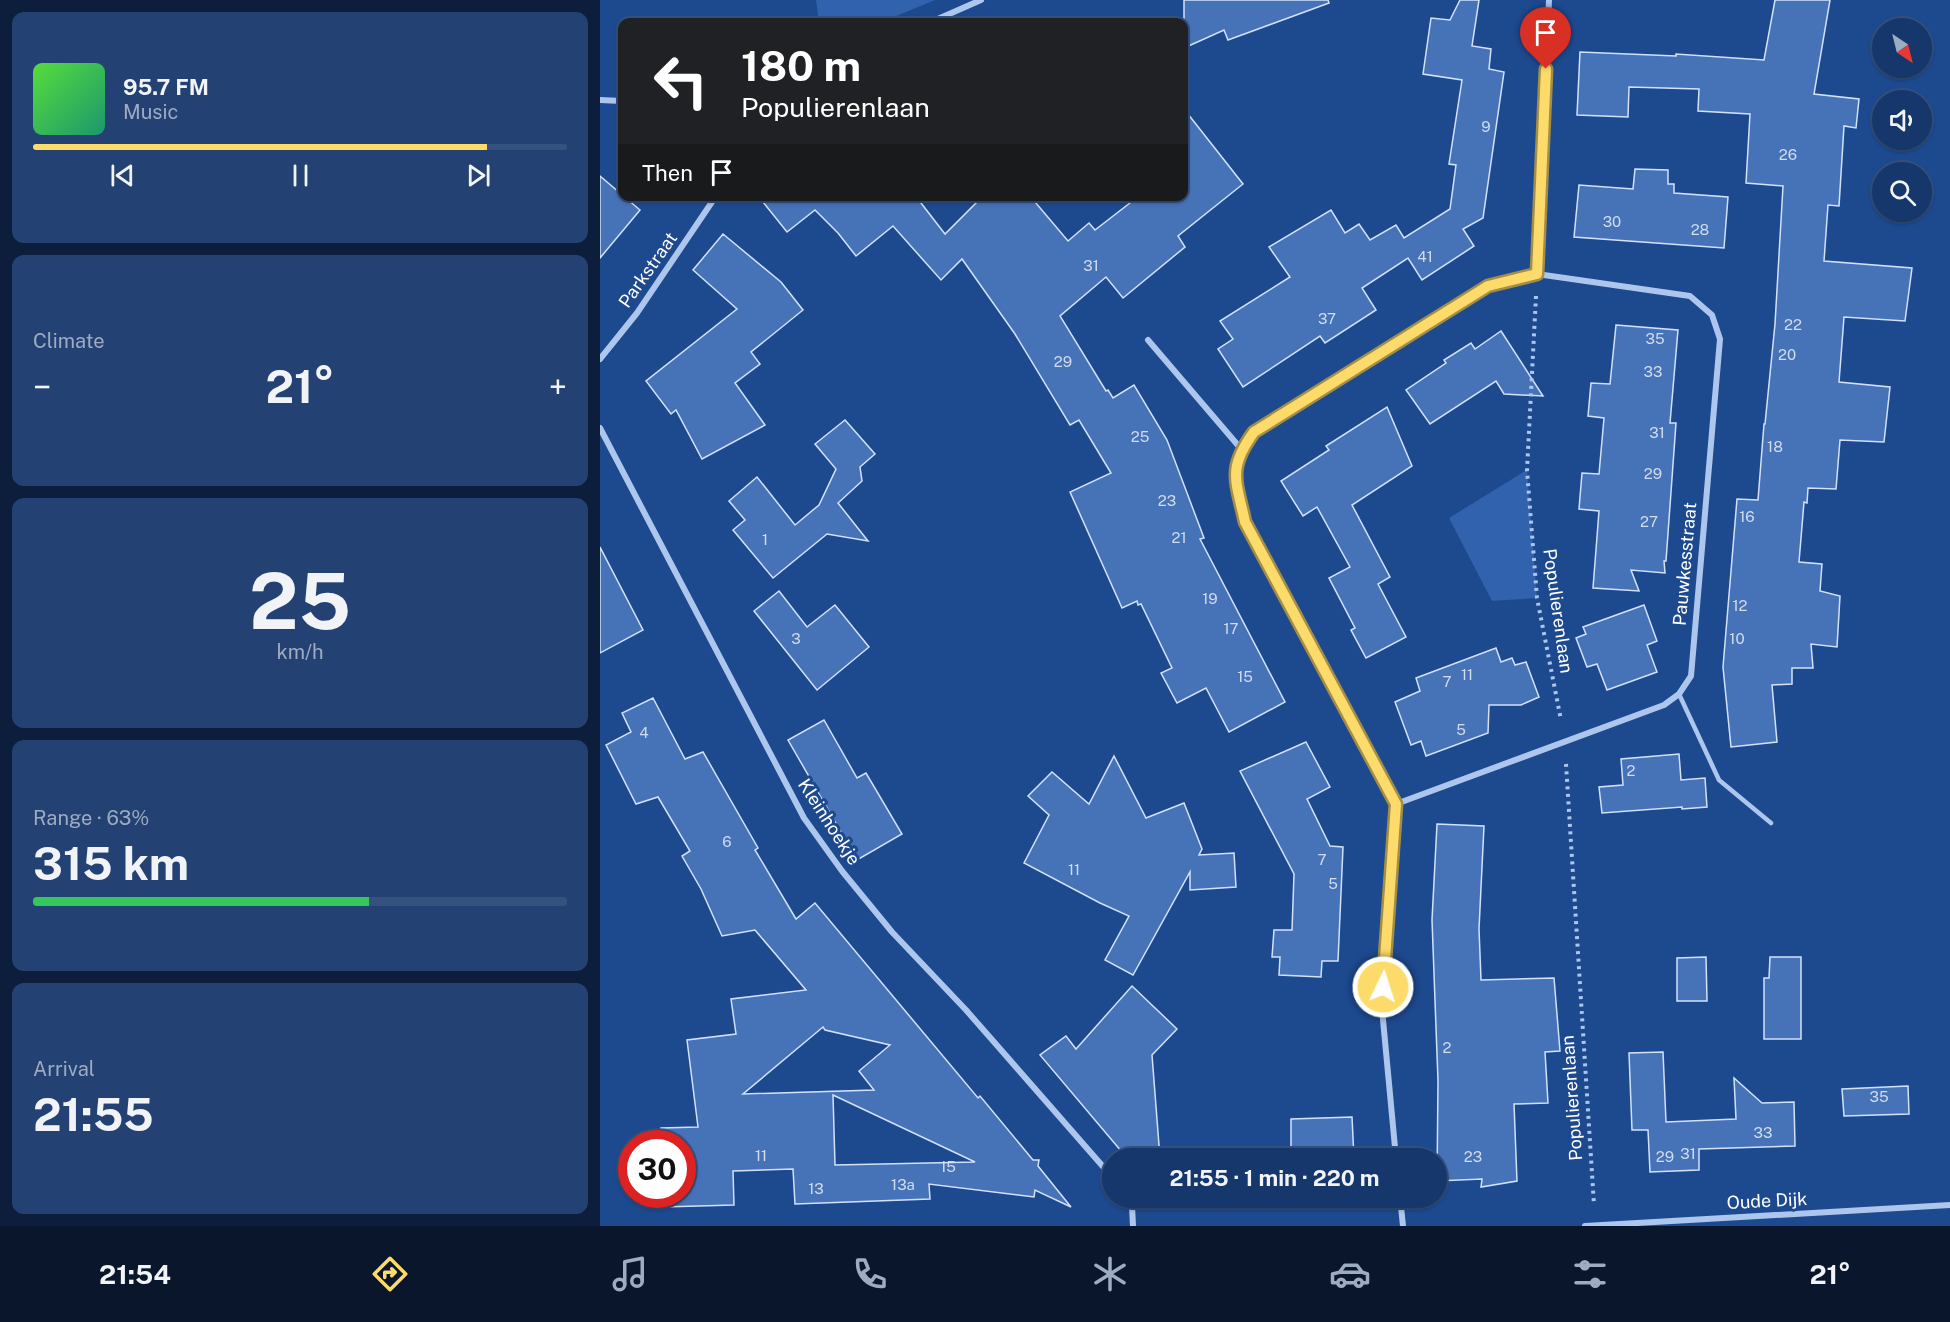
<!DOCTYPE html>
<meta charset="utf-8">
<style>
:root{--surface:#16376b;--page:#234273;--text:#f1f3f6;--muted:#9eacc1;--line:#35517e;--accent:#fddb6b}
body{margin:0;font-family:"Public Sans",sans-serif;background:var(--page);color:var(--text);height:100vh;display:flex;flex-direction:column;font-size:22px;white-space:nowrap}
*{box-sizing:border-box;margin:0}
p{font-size:20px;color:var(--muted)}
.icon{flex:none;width:33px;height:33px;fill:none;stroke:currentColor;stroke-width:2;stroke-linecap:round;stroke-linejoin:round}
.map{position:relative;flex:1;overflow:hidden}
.sheet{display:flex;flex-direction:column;gap:12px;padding:12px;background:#0c1e3b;width:600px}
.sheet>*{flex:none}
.top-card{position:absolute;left:18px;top:18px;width:570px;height:183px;border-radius:12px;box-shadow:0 2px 4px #0004,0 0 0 2px var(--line);background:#202124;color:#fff;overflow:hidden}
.needle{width:39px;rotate:145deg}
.buttons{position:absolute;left:1272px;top:18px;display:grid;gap:12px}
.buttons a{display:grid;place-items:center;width:60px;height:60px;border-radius:50%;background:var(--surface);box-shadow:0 2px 4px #0004,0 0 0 2px var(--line);font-size:30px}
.speed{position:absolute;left:18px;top:1130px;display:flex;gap:12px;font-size:30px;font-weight:700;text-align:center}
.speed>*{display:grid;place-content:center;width:78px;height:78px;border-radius:50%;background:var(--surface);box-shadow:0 2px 4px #0004,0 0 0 2px var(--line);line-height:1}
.speed .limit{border:9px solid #d22;background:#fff;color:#111}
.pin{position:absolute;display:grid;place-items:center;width:51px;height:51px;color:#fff;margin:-62px -26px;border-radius:50% 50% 50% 0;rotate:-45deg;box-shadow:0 0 6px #0007}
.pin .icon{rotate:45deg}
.me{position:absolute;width:66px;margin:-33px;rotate:4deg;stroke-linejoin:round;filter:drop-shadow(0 0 4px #0008)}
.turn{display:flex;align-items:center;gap:21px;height:126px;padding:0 24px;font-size:27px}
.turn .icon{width:78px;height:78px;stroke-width:2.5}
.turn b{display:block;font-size:42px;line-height:51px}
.then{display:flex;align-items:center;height:57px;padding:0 24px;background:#0003;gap:12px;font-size:22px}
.big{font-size:45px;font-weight:700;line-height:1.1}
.sheet .widget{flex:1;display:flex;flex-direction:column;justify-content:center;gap:9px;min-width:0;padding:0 21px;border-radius:12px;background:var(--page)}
.sheet .dial{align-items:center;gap:0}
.dial b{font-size:78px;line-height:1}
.song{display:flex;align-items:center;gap:18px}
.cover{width:72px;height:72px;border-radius:9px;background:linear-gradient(135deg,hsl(110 70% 55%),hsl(160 70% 35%))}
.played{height:6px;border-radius:3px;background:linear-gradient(90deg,var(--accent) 85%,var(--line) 85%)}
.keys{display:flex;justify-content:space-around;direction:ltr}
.heat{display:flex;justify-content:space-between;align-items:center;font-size:33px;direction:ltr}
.charge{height:9px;border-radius:4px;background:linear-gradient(90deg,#34c759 63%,var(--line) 0)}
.trip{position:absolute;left:502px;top:1148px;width:345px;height:60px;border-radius:30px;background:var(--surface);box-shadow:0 2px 4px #0004,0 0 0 2px var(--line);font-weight:700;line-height:60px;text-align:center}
.tabs{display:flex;height:96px;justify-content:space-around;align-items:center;background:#09162b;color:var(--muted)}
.tabs .icon{width:42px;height:42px}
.tabs .active{color:var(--accent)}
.tabs b{font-size:27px;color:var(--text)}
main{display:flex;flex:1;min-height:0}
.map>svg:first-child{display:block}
.green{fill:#3162ad}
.building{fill:#4672b7;stroke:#d2e2fa;stroke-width:1.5;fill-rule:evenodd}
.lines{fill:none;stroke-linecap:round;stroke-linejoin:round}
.path{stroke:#adc6ed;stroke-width:4;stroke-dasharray:3 4.5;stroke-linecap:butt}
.lane{stroke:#adc6ed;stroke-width:4.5}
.street{stroke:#adc6ed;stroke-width:6}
.route-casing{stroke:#a48e46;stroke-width:15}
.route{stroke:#fddb6b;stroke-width:10}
.labels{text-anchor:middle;stroke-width:6;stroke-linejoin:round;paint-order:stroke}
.number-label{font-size:15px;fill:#d1dced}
.street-label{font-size:18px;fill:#fff;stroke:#1d498f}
</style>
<main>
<section class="sheet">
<div class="widget">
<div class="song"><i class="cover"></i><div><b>95.7 FM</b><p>Music</p></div></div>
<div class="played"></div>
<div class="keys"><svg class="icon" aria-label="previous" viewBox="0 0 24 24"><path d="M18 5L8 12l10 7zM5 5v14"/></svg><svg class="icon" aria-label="pause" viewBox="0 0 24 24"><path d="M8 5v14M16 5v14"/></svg><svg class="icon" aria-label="next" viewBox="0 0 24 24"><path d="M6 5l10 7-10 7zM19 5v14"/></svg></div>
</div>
<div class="widget"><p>Climate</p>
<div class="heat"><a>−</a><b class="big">21°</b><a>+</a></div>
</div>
<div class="widget dial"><b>25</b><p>km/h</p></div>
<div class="widget"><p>Range · 63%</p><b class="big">315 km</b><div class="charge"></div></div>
<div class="widget"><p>Arrival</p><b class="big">21:55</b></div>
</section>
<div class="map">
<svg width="1350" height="1226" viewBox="0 0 1350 1226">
<rect width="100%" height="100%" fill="#1d498f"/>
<!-- green -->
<g class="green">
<polygon points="216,0 335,0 282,22 219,22"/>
<polygon points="927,470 937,598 892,601 849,518"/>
</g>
<!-- building -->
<g class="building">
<polygon points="584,0 728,0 729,3 628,40 624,30 584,48"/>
<polygon points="860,0 879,0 872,46 891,49 889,69 904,72 883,218 863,229 874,246 822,280 808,258 762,288 776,310 725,343 720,336 643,387 618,349 633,339 620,321 690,277 669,247 731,210 745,233 759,224 770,240 796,225 804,238 850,209 856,165 849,164 862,80 823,74 831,18 850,20"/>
<polygon points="1175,0 1230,0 1214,94 1259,99 1256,128 1244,126 1239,206 1228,205 1224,261 1312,268 1305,321 1244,317 1239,382 1290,387 1284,442 1240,440 1236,489 1208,488 1207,503 1204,502 1199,562 1222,564 1220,591 1240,596 1237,647 1211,644 1213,668 1192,668 1192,684 1172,685 1177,742 1131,747 1123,667 1137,499 1158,500 1164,424 1165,424 1175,324 1183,186 1146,183 1150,114 1098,111 1099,89 1029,87 1028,117 977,115 980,52 1076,56 1076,54 1164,60"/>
<polygon points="584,109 643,184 578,236 585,247 523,298 506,277 460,316 506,391 508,390 513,398 534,385 567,440 604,538 600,539 685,702 629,732 606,688 577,703 561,673 572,668 541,604 538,605 537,601 522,608 470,492 511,473 479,420 470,425 415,334 362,259 341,280 293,226 256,256 238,233 215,210 187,232 159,197 329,196 321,203 345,234 383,196 430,196 468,241 489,223 495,230 539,196 584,196"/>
<polygon points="1035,169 1068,170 1068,184 1074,184 1074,193 1128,197 1124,248 974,237 979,185 1033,189"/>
<polygon points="0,176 40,210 0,258"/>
<polygon points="123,234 181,282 203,310 151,352 160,364 135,383 165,425 102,459 76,410 71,414 46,381 137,309 93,270"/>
<polygon points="1016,325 1078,330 1070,423 1076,423 1066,561 1064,561 1065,573 1031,570 1039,591 993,588 999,511 979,509 982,473 999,474 1004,418 988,416 991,383 1010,384"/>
<polygon points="901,331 943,396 904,394 896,381 830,424 806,390 846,363 844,360 871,343 875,349"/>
<polygon points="787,407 812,466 752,505 790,577 778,584 806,637 766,658 751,630 755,628 729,578 750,567 717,507 703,516 681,481 729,450 726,446"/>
<polygon points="245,420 275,454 260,467 262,481 238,503 268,541 227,534 173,578 133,530 145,520 129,501 157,477 195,525 219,505 236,469 215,444"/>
<polygon points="0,547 43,630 0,653"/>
<polygon points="179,591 207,627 235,605 269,647 217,690 154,611"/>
<polygon points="1044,605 1057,641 1047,645 1057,672 1007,690 997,664 987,667 976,638 986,634 983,627"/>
<polygon points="896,648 901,662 912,658 915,665 926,662 939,697 921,705 889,705 888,733 826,756 821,741 811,745 795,702 820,691 816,678"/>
<path d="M53,698L85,759L103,752L158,848L155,850L196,919L215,903L378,1098L380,1096L433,1160H439L438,1166L471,1207L435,1190L434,1197L329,1184L330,1199L195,1204L193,1169L133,1171L134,1205L63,1207V1194H82V1143H61V1128L98,1127L87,1040L136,1034L131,999L206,990L155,930L122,936L101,889L82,856L90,851L58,797L36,804L6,745L31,732L22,713ZM223,1027L225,1030L290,1045L259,1071L274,1090L143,1094ZM233,1095L375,1162L235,1165Z"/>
<polygon points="224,720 257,778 266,773 302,834 257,860 188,740"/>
<polygon points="706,742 730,787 707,799 730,846 743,847 738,961 722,961 721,977 679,975 680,957 672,957 674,930 692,930 694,874 640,771"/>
<polygon points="1079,754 1081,780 1105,778 1107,807 1082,809 1082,807 1002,813 999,787 1023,785 1021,759"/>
<polygon points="514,756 546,818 584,803 602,849 599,855 634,853 636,887 590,890 590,872 533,975 505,960 529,916 500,903 424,863 449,815 428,796 452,772 489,804"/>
<polygon points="837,824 884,826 879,929 881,980 954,978 960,1051 945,1052 948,1103 914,1104 917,1181 881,1187 882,1179 837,1181 838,1081 832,920"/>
<polygon points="1106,957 1107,1001 1077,1001 1077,958"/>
<polygon points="1170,957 1201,957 1201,1039 1164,1039 1164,978 1169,978"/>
<polygon points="532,986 577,1029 552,1055 560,1158 527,1158 440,1055 466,1036 476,1049"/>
<polygon points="1063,1052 1066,1122 1136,1119 1134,1078 1162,1103 1194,1102 1195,1146 1099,1149 1099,1170 1050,1172 1048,1130 1032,1130 1029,1053"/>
<polygon points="1308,1086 1309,1114 1244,1116 1242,1089"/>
<polygon points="752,1117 754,1158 691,1158 691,1119"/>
</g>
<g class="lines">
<!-- path -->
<g class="path">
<polyline points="936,296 927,470 937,598 961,720"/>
<polyline points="966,764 994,1205"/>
</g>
<!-- lane -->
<polyline class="lane" points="1079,694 1119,780 1171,823"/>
<!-- street -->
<g class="street">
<polyline points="331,22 381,0"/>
<polyline points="0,100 22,101"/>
<polyline points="937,274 949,0"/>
<polyline points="548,340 642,450"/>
<polyline points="0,359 37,313 116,196"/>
<polyline points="0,428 204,818 242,871 292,932 366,1010 513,1178"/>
<path d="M796,1158L782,1009L796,804L645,522C636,480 627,470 654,432L888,286L937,274L1090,296L1112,315L1120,339L1091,676L1079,694L1064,705L796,804"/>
<polyline points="526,1197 532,1206 533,1226"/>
<polyline points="800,1197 803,1226"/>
<polyline points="985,1226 1350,1205"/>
</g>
</g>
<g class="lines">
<!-- route casing -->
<g class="route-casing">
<path id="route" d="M783,987L796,804L645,522C636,480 627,469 654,432L888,286L937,274L946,69"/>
</g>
<!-- route -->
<use href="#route" class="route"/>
</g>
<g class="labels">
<!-- number labels -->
<g class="number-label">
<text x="886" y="132">9</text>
<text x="1188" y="160">26</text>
<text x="1012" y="227">30</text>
<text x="1100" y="235">28</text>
<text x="825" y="262">41</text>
<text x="491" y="271">31</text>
<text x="727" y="324">37</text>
<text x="1193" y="330">22</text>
<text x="1055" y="344">35</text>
<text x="1187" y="360">20</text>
<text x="463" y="367">29</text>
<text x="1053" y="377">33</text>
<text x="1057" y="438">31</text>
<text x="540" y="442">25</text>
<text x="1175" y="452">18</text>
<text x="1053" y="479">29</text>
<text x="567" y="506">23</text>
<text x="1147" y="522">16</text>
<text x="1049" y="527">27</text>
<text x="579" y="543">21</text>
<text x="165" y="545">1</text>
<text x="610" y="604">19</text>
<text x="1140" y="611">12</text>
<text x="631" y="634">17</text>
<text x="196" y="644">3</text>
<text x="1137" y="644">10</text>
<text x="867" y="680">11</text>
<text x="645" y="682">15</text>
<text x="847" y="687">7</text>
<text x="861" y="735">5</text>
<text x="44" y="738">4</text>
<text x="1031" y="776">2</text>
<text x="127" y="847">6</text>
<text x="722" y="865">7</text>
<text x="474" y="875">11</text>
<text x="733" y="889">5</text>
<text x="847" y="1053">2</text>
<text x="1279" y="1102">35</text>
<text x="1163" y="1138">33</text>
<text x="1088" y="1159">31</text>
<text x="161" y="1161">11</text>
<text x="873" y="1162">23</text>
<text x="1065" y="1162">29</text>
<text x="348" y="1172">15</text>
<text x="303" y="1190">13a</text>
<text x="216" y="1194">13</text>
</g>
<!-- street labels -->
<g class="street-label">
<text transform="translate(48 270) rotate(-55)" y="6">Parkstraat</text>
<text transform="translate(1085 564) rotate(-85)" y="6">Pauwkesstraat</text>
<text transform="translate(958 611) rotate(82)" y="6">Populierenlaan</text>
<text transform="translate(229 822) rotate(57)" y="6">Kleinhoekje</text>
<text transform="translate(972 1098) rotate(-94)" y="6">Populierenlaan</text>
<text transform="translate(1167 1201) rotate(-3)" y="6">Oude Dijk</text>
</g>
</g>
</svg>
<div class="buttons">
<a><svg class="needle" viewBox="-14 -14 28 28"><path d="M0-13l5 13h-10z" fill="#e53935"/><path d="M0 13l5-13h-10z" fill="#9eacc1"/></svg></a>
<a><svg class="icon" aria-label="sound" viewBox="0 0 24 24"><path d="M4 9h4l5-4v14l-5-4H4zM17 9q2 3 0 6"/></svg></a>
<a><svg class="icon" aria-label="search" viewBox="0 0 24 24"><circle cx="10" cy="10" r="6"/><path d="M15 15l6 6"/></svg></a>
</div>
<div class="speed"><div class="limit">30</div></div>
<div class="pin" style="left:946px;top:69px;background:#d93025"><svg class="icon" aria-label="arrive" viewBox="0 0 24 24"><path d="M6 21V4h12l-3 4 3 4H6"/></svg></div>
<svg class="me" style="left:783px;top:987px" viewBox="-20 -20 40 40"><circle r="17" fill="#fddb6b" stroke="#fff" stroke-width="3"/><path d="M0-11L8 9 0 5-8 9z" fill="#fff"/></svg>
<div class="trip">21:55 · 1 min · 220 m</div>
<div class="top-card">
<div class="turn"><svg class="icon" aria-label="left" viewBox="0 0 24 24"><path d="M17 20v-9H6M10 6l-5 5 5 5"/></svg><div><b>180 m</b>Populierenlaan</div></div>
<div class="then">Then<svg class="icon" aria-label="arrive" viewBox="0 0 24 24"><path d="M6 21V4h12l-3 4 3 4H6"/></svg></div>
</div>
</div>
</main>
<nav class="tabs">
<b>21:54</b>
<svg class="icon active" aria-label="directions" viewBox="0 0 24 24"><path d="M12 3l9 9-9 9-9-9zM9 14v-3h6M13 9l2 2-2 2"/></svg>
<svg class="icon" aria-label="music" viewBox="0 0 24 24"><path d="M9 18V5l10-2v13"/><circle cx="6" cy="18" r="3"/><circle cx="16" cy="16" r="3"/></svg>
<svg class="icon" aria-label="phone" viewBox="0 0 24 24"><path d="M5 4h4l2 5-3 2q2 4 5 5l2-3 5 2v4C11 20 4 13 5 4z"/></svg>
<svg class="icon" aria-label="climate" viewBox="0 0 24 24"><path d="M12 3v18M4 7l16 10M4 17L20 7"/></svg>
<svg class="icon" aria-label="car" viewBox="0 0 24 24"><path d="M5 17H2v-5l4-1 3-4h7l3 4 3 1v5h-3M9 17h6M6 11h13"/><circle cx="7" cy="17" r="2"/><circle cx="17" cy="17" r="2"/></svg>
<svg class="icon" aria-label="filters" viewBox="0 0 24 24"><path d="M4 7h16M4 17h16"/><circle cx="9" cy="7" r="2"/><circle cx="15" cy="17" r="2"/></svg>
<b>21°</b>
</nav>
